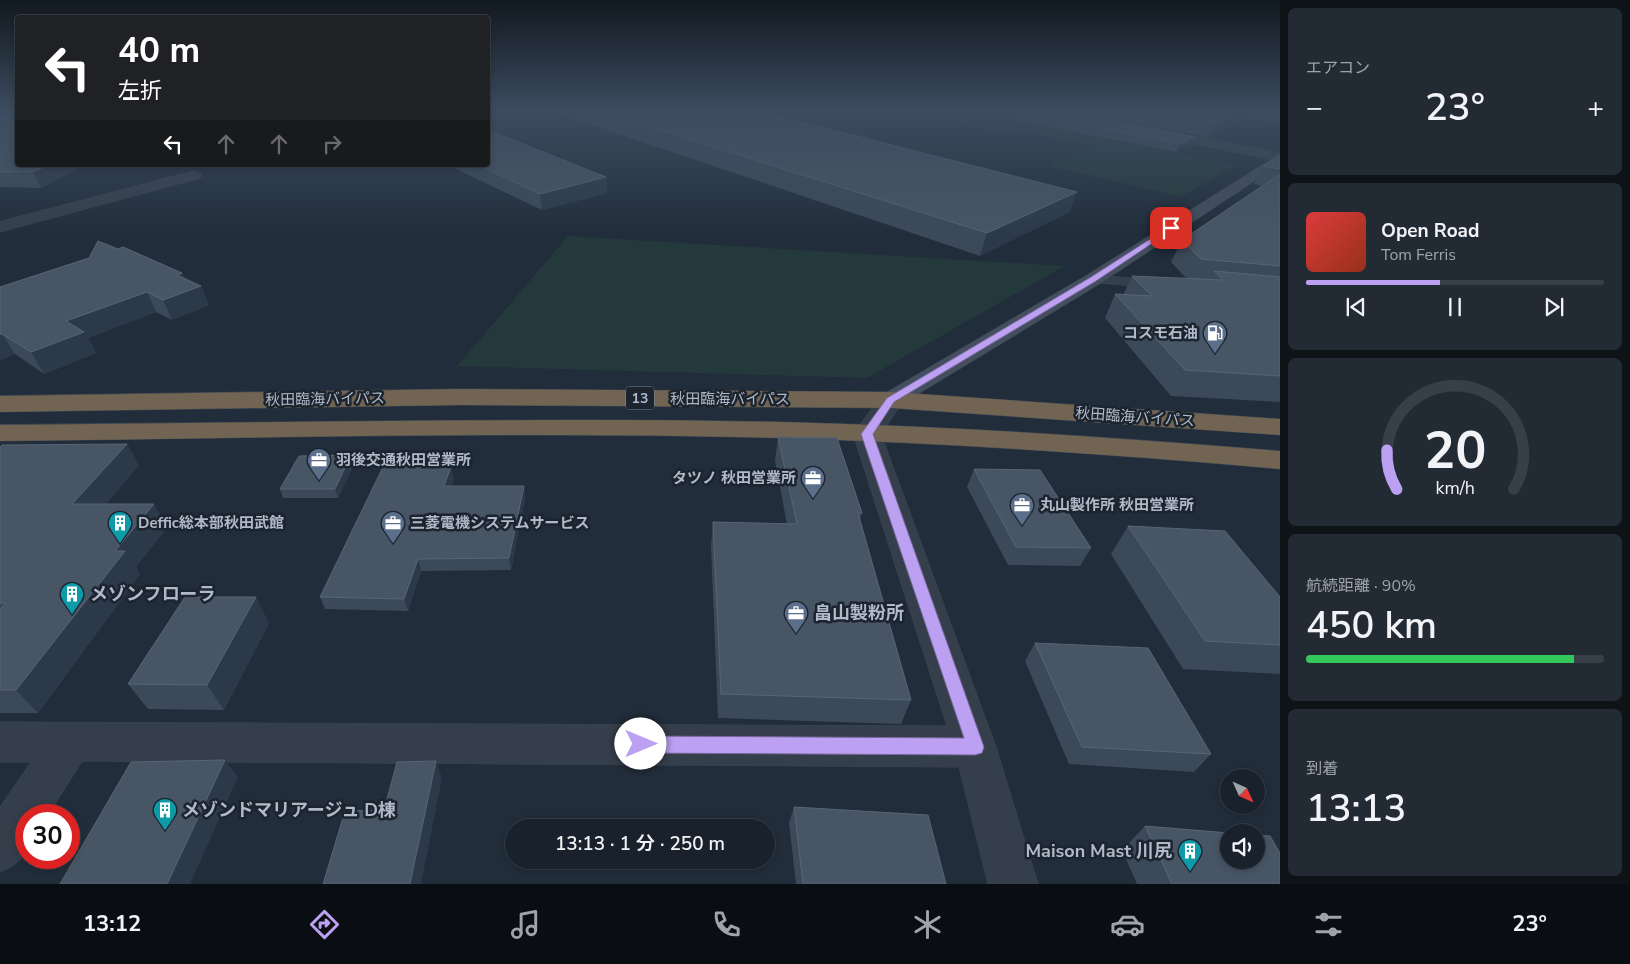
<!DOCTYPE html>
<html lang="ja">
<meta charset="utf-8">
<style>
:root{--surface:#19222c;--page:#222a34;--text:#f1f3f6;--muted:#9fa4a9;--line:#373f48;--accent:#bca0f2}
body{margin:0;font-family:"Nunito Sans","Noto Sans JP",sans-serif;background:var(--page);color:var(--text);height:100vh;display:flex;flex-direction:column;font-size:19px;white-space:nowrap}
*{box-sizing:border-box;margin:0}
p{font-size:16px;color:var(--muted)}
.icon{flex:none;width:28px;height:28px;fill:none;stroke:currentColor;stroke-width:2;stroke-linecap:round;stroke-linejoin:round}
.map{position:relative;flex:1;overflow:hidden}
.side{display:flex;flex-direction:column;gap:8px;padding:8px;background:#0e1318;width:350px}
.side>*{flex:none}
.guide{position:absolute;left:15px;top:15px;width:475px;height:152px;border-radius:5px;box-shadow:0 2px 8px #0003,0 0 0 1px var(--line);background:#202124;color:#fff;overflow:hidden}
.needle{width:32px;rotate:135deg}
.controls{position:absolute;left:1220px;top:769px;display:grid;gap:10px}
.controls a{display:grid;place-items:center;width:45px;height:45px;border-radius:50%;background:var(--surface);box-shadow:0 2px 8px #0003,0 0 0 1px var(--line);font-size:25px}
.speed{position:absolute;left:15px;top:804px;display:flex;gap:10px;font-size:25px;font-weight:700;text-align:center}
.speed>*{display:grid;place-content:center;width:65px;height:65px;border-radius:50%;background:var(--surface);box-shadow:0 2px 8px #0003,0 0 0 1px var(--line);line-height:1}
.speed .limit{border:8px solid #d22;background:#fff;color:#111}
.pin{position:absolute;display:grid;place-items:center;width:42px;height:42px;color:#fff;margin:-21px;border-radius:10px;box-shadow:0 2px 8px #0006}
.me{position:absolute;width:55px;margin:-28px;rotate:90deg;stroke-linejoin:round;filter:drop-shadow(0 0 4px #0008)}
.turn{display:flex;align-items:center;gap:18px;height:105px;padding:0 20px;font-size:22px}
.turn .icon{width:65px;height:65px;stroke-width:2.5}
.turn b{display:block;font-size:35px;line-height:42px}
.lanes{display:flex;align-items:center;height:48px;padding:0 20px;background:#0003;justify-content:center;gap:25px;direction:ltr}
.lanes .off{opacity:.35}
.big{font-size:38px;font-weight:600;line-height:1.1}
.side .widget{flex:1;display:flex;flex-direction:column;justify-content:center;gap:8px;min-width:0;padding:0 18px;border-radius:8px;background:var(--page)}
.side .dial{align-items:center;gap:0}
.dial svg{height:130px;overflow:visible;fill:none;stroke:var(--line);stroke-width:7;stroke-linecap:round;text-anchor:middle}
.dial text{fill:var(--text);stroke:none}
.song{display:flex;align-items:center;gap:15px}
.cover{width:60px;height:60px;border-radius:8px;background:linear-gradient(135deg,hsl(0 70% 55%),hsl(10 70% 35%))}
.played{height:5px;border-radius:2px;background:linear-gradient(90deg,var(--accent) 45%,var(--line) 45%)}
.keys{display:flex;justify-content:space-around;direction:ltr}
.heat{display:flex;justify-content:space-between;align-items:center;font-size:28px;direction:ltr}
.charge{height:8px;border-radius:4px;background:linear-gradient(90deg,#34c759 90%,var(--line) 0)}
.trip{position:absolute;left:505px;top:819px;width:270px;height:50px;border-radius:25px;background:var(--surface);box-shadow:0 2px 8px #0003,0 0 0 1px var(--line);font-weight:600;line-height:50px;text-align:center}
.tab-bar{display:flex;height:80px;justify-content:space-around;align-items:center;background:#0a0e12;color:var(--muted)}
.tab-bar .icon{width:35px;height:35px}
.tab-bar .selected{color:var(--accent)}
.tab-bar b{font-size:22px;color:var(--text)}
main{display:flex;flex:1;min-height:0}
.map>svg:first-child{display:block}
.green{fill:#23393b}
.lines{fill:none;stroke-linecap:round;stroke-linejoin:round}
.lane-casing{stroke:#3e4854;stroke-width:1}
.street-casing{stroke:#3e4854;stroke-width:1}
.secondary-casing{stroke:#3e4854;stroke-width:1}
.highway-casing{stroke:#404955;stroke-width:1}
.lane{fill:#353f4b;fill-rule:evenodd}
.street{fill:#353f4b;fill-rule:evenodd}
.secondary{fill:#434e5e;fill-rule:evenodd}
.highway{fill:#716452;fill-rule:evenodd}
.wall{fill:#3c4959}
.shaded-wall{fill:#2c3948}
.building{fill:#485565;stroke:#586574}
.route{fill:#bca0f2;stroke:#7a689d}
.labels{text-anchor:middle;stroke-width:5;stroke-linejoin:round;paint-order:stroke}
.shield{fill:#1b242f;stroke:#838c99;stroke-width:1}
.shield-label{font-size:14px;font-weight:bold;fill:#b0b9c7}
.poi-label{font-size:15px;font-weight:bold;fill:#b0b9c7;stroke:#1b242f;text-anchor:start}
.street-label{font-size:15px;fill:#b0b9c7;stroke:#1b242f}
.near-poi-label{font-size:18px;font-weight:bold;fill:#b0b9c7;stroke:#1b242f;text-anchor:start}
</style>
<main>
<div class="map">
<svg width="1280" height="884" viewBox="0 0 1280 884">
<rect width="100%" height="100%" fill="#212d3a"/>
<!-- green -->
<g class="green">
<polygon points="947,111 969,111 1236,165 1181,197 1049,166 1095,146 1007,128 997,131 959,123 975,117"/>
<polygon points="568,236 1065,266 867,378 457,366"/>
</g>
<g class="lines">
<!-- lane casing -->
<g class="lane-casing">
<polygon id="lane" points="1094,275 1156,280 1163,284 1156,288 1089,282 1087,279"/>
</g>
<!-- street casing -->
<g class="street-casing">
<g id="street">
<polygon points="1156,129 1280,153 1280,161 1152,136 1150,133"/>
<polygon points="195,171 202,175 200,178 0,232 0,222"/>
<path d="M891,392L900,395L904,400L881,434L996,747L1038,884H988L959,767L82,761L48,815H26C26,846 32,859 0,872V807L31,762H0V722L947,726L853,434L882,395Z"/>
</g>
</g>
<!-- secondary casing -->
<g class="secondary-casing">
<polygon id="secondary" points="1280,154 1280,164 1101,283 900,405 891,408 882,405 878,400 882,395 1087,275"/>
</g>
<!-- highway casing -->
<g class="highway-casing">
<g id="highway">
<polygon points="460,389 891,392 1280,419 1280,435 891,408 460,405 0,412 0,396"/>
<path d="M382,421C515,420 647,419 780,422C947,426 1113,437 1280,451V469C1113,454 946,443 779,438C519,431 260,438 0,441V425Z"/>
</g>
</g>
<!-- lane -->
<use href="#lane" class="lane"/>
<!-- street -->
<use href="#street" class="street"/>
<!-- secondary -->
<use href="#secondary" class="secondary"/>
<!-- highway -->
<use href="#highway" class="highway"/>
</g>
<!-- wall -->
<g class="wall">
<polygon points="551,111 758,111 1077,192 1069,212 980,256"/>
<polygon points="1071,111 1280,111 1280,123 1246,118 1207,137"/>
<polygon points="1016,112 1190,145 1176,152 1014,120"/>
<polygon points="0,116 18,165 84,165 41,188 0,187"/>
<polygon points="1280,155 1280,402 1171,396 1105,318 1115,294 1123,295 1132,276 1187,279 1171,262 1182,240 1263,186 1254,184 1263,166"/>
<polygon points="448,165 488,165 606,177 607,193 542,210"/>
<polygon points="182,273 184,278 201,286 209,305 172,320 156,312 88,338 96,353 44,374 15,354 0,360 0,287"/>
<polygon points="778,437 862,513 860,520 911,700 901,724 718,718 711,546 713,522 787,524 775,461"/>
<polygon points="127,444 139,465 106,504 167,527 136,567 140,574 38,713 0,713 0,447"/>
<polygon points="354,464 338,498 283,498 280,489"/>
<polygon points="974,469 1091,548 1080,566 1008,565 967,487"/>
<polygon points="454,479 451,486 524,486 525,498 511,570 421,571 408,611 325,609 320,597"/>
<polygon points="1128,526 1280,597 1280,674 1183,669 1111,554"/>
<polygon points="269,623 224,710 148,709 128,684"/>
<polygon points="1035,643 1211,754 1194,772 1069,764 1025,661"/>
<polygon points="794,807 946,884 796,884 789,823"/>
<polygon points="1145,826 1280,884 1137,884 1122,850"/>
</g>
<!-- shaded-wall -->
<g class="shaded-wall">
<polygon points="1239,111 1250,111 1246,118 1207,137 1213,124"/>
<polygon points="1194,137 1190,145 1176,152 1180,144"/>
<polygon points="48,165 84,165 41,188 33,172"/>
<polygon points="606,177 607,193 542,210 540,194"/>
<polygon points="1077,192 1069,212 980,256 987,233"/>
<polygon points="182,273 189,290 201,286 209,305 172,320 163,300 177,275"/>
<polygon points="147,292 156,312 88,338 96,353 44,374 31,352 66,321"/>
<polygon points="0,334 2,334 15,354 0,360"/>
<polygon points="127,444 139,465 88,526 72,504"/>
<polygon points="351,455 354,464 338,498 335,489"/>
<polygon points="451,467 454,479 447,498 444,486"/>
<polygon points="524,486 525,498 511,570 509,558"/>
<polygon points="154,504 167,527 136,567 140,574 38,713 16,690 115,551"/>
<polygon points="418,559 421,571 408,611 404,599"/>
<polygon points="256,597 269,623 224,710 207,685"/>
<polygon points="225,760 238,777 190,884 167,884"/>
<polygon points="436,761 442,778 421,884 410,884"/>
</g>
<!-- building -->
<g class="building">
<polygon points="599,111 758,111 1077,192 987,233"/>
<polygon points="1020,111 1065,111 1194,137 1180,144 1016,112"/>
<polygon points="1145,111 1239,111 1213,124"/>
<polygon points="0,116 18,116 18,165 48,165 33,172 0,172"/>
<polygon points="488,130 606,177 540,194 478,165 488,165"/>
<polygon points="1280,155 1280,169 1263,166"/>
<polygon points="1280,174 1280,266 1201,259 1182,240"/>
<polygon points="98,241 118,249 123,247 182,273 177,275 201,286 163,300 147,292 66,321 84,332 31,352 2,334 0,334 0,287 89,258"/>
<polygon points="1214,271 1280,277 1280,376 1185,370 1115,294 1152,296 1132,276 1223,280"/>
<polygon points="778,437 837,438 862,513 858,513 911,700 721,694 713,522 797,524"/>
<polygon points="127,444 72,504 154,504 115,551 125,551 16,690 0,690 0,610 6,603 0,603 0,447 2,445"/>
<polygon points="351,455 335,489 280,489 299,456"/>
<polygon points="383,467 451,467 444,486 524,486 509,558 418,559 404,599 320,597"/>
<polygon points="974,469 1040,470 1091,548 1016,547"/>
<polygon points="1128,526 1225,531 1280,597 1280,645 1205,641"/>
<polygon points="185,597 256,597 207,685 128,684"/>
<polygon points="1035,643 1148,648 1211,754 1082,747"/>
<polygon points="225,760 167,884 60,884 131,762"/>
<polygon points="436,761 410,884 323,884 345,811 384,810 397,762"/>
<polygon points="794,807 928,815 946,884 803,884"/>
<polygon points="1145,826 1229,833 1229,860 1256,860 1256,835 1270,836 1280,853 1280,884 1172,884"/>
</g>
<!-- sky -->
<linearGradient id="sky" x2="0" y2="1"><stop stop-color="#121920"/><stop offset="0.47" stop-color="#3d4c60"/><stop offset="1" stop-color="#3d4c60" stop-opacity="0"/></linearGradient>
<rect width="1280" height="235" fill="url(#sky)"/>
<!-- route -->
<polygon class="route" points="1169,227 1175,228 1096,281 894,402 873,434 984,747 982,753 975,755 641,753 635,750 632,744 635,738 641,736 964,738 861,434 887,398 1091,277"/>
<!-- icons -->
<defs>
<g id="fuel-pin" transform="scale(1.25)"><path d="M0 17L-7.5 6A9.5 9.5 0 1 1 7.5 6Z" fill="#5c6f8a" stroke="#1b242f"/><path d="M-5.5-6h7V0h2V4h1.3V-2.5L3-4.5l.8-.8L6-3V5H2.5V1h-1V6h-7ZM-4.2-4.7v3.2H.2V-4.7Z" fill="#fff"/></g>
<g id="office-pin" transform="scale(1.25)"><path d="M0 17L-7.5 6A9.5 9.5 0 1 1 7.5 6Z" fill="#5c6f8a" stroke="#1b242f"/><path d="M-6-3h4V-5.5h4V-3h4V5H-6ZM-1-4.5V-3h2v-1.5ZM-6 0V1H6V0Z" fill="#fff"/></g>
<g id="building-pin" transform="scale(1.25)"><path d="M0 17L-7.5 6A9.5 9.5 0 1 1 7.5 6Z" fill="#0f9aa8" stroke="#1b242f"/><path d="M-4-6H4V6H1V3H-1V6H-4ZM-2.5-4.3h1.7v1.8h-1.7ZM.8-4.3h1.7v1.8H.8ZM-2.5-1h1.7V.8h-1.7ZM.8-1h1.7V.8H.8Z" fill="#fff"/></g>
</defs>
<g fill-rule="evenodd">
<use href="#fuel-pin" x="1215" y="333"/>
<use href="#office-pin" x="319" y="460"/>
<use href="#office-pin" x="813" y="478"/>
<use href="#office-pin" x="1022" y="505"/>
<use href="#building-pin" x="120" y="523"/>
<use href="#office-pin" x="393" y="523"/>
<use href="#building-pin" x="72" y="594"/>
<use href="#office-pin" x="796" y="613"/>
<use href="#building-pin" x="165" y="810"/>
<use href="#building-pin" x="1190" y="851"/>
</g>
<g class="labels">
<!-- shield labels -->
<rect class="shield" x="626" y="386.5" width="28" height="23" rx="4"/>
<g class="shield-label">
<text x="640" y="403">13</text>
</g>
<!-- poi labels -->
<g class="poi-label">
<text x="1198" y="338" text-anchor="end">コスモ石油</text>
<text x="336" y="465">羽後交通秋田営業所</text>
<text x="796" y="483" text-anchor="end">タツノ 秋田営業所</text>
<text x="1040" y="510">丸山製作所 秋田営業所</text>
<text x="138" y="528">Deffic総本部秋田武館</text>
<text x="410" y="528">三菱電機システムサービス</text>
</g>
<!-- street labels -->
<g class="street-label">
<text transform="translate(325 399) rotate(-1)" y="5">秋田臨海バイパス</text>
<text x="730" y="404">秋田臨海バイパス</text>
<text transform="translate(1135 417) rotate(4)" y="5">秋田臨海バイパス</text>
</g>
<!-- near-poi labels -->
<g class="near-poi-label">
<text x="90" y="600">メゾンフローラ</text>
<text x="814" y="619">畠山製粉所</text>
<text x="182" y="816">メゾンドマリアージュ D棟</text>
<text x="1172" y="857" text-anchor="end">Maison Mast 川尻</text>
</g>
</g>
</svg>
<div class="controls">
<a><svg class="needle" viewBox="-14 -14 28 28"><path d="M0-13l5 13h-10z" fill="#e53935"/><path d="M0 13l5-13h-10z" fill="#9fa4a9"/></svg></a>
<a><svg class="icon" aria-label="sound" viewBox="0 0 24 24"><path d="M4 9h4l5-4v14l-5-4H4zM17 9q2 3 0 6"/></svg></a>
</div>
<div class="speed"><div class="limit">30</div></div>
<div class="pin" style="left:1171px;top:228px;background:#d93025"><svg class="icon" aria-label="arrive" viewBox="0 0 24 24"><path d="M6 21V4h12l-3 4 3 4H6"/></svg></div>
<svg class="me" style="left:641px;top:744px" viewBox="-20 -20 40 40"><circle r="19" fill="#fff"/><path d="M0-13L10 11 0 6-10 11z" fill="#bca0f2"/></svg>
<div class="trip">13:13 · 1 分 · 250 m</div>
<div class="guide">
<div class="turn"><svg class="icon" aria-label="left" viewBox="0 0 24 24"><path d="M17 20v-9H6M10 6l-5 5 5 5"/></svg><div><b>40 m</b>左折</div></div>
<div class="lanes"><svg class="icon" aria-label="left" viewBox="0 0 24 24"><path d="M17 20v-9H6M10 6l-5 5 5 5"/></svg><svg class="icon off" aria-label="ahead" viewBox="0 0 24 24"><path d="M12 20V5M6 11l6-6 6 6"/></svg><svg class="icon off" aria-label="ahead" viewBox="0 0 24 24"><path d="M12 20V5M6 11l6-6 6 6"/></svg><svg class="icon off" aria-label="right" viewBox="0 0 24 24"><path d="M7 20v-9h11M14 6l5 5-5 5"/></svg></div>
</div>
</div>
<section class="side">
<div class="widget"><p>エアコン</p>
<div class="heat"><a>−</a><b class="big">23°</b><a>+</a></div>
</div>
<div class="widget">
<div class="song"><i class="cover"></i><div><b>Open Road</b><p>Tom Ferris</p></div></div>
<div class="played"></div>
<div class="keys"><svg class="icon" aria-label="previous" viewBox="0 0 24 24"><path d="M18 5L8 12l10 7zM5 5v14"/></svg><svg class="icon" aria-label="pause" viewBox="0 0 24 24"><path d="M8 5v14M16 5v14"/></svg><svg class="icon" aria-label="next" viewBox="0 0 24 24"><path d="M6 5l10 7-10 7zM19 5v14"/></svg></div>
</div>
<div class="widget dial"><svg viewBox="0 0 100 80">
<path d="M14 69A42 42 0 1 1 86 69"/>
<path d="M14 69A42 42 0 0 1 8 45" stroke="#bca0f2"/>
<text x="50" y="56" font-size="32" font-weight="700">20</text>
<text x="50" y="72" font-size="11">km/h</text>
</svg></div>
<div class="widget"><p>航続距離 · 90%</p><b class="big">450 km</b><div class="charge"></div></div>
<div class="widget"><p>到着</p><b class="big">13:13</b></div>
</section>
</main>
<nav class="tab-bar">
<b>13:12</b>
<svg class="icon selected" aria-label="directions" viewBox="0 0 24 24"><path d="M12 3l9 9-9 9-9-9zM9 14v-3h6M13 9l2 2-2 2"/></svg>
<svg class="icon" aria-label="music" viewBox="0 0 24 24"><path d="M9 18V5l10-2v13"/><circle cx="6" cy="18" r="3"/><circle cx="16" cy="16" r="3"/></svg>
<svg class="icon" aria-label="phone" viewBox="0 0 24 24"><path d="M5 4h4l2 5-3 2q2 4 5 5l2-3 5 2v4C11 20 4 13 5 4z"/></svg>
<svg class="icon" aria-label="climate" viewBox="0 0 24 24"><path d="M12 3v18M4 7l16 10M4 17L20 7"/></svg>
<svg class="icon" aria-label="car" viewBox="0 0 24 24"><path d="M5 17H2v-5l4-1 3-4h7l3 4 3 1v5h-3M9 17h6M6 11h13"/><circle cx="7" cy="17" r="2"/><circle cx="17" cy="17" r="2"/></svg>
<svg class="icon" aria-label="filters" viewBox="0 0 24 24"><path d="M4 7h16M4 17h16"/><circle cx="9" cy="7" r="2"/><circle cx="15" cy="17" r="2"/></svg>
<b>23°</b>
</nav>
